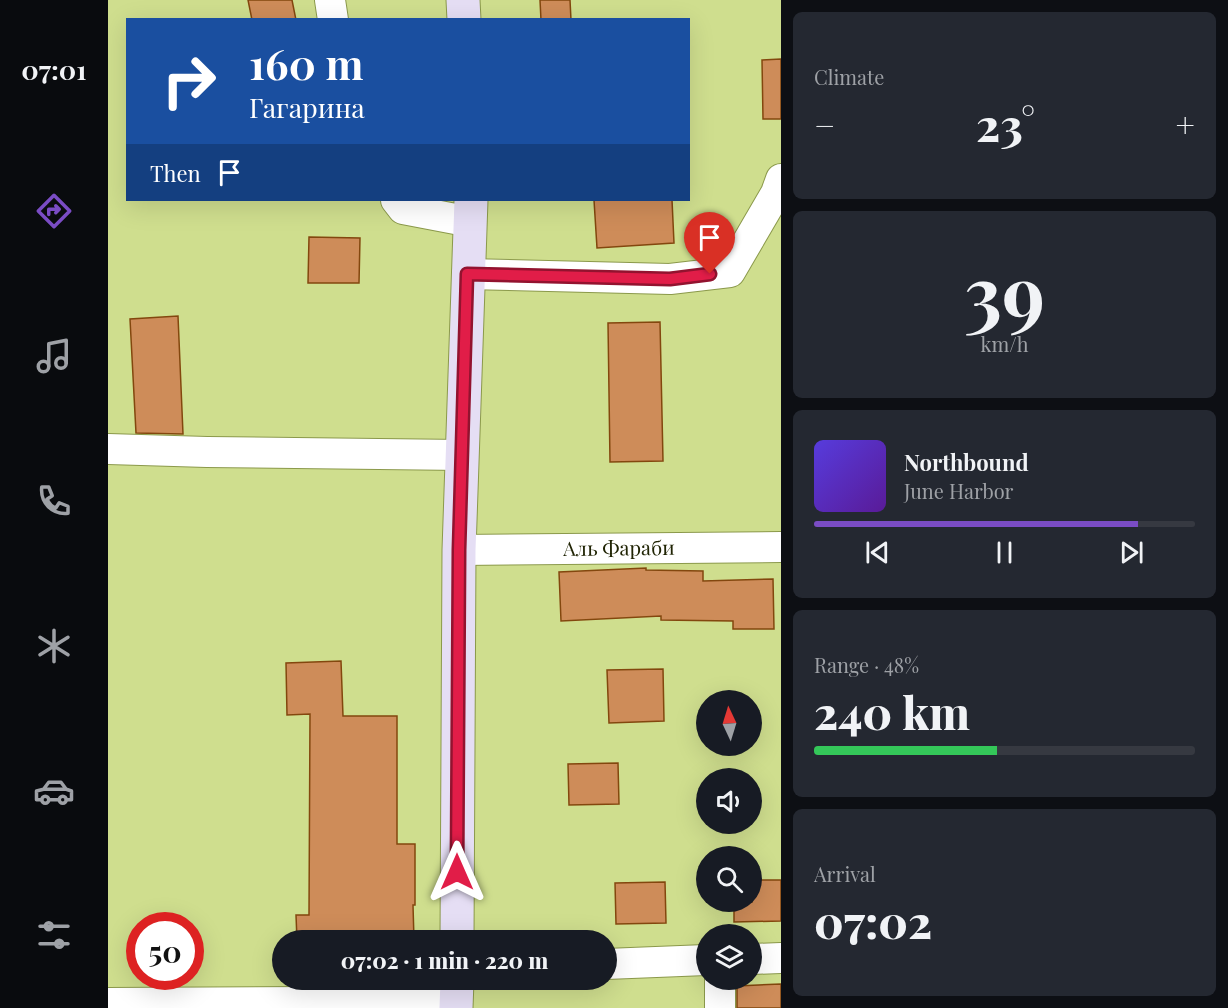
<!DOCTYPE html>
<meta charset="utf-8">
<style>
:root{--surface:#171b24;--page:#242831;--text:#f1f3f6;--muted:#9ea1a6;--line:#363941;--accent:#7a4cc4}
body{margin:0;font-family:"Playfair Display",serif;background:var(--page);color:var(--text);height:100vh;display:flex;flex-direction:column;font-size:22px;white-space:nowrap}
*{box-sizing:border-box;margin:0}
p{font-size:20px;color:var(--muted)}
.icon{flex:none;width:33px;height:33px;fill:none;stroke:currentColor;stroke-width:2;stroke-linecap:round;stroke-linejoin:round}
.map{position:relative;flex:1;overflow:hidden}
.sheet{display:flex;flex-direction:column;gap:12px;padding:12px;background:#0d0f14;width:447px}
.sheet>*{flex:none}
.guide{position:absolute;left:18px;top:18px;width:564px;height:183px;border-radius:0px;box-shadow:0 6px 24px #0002;background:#1a4fa0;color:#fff;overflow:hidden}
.needle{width:39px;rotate:356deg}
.buttons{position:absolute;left:588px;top:690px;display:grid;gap:12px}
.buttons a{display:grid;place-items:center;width:66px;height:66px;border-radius:50%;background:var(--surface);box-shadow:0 6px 24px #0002;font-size:30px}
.speed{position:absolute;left:18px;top:912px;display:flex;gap:12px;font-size:30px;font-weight:700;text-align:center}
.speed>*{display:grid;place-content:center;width:78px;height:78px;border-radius:50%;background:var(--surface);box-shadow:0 6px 24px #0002;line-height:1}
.speed .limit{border:9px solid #d22;background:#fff;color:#111}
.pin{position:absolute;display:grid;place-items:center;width:51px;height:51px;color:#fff;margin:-62px -26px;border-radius:50% 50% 50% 0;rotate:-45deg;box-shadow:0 0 6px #0007}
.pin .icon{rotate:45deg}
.me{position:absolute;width:66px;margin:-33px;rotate:0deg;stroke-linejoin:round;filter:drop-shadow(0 0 4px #0008)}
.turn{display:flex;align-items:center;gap:21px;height:126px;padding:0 24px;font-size:27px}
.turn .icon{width:78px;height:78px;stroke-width:2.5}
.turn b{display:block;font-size:42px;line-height:51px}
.then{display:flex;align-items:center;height:57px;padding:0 24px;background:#0003;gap:12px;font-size:22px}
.big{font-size:45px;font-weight:800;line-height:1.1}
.sheet .widget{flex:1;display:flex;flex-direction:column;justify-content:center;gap:9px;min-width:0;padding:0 21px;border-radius:9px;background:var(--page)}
.sheet .dial{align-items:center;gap:0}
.dial b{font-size:78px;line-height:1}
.song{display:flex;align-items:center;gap:18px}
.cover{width:72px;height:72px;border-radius:9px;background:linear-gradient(135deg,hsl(250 70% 55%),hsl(270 70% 35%))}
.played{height:6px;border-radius:3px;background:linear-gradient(90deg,var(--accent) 85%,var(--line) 85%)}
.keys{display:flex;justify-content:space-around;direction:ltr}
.heat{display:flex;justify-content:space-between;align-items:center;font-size:33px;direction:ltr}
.charge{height:9px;border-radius:4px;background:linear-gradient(90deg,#34c759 48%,var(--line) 0)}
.trip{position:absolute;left:164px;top:930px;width:345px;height:60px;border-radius:30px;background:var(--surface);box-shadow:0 6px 24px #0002;font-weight:800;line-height:60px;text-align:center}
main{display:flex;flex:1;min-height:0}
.menu{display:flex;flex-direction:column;width:108px;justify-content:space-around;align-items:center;background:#090b0e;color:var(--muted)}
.menu .icon{width:42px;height:42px}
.menu .current{color:var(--accent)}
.menu b{font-size:27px;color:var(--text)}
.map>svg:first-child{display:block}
.building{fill:#ce8c59;stroke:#83470e;stroke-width:1.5}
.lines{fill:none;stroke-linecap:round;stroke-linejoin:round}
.street-casing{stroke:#8b994b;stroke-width:32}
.secondary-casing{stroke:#8b994b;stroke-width:35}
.street{stroke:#fff;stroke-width:30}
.secondary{stroke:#e5def4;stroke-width:33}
.route-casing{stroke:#92132f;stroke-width:15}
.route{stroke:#e11d48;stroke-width:10}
.labels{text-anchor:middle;stroke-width:5;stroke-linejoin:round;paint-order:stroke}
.street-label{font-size:20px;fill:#202404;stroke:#f2fbd3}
</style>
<main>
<nav class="menu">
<b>07:01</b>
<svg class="icon current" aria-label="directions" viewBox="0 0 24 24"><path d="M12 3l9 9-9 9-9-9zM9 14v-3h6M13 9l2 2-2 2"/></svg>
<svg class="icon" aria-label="music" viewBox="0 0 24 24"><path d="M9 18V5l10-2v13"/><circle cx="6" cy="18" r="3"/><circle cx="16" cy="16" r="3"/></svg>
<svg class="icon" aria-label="phone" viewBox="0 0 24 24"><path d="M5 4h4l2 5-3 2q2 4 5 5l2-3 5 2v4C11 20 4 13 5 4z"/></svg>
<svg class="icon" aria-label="climate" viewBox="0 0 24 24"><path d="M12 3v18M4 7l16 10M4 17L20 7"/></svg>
<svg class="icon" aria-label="car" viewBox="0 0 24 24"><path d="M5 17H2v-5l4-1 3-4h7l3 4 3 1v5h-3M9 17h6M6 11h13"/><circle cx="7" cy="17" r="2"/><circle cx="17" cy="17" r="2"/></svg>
<svg class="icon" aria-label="filters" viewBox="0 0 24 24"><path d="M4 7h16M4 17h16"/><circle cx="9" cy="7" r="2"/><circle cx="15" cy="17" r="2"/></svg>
</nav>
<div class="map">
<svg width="673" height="1008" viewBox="0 0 673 1008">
<rect width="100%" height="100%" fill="#cfde8e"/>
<!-- building -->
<g class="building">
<polygon points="140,0 184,0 188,20 144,20"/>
<polygon points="432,0 462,0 463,20 433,20"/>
<polygon points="673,59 673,119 655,119 654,60"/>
<polygon points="486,200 564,200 566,243 489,248"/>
<polygon points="201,237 252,238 251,283 200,283"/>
<polygon points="70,316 75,434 28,433 22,319"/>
<polygon points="552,322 555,461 502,462 500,323"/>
<polygon points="538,568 538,570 595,571 595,581 665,579 666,629 625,629 625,621 553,620 553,616 453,621 451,572"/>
<polygon points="233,661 235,716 289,716 289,844 307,844 307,905 305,905 306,940 189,940 188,915 201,915 202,714 179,715 178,663"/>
<polygon points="555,669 556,721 501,723 499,670"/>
<polygon points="510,763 511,804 461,805 460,764"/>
<polygon points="644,880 673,880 673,921 626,922 626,902 644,902"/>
<polygon points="557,882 558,923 508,924 507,883"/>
<polygon points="673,984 673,1008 629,1008 629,986"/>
</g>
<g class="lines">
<!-- street casing -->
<g class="street-casing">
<g id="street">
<polyline points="222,0 225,20"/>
<polyline points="288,200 295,209 363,222"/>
<polyline points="359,274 562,279 622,272 668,193 673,179"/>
<polyline points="0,449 99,452 354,455"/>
<path id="s1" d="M351,550L673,547"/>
<polyline points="644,959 673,958"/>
<polyline points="498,964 598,960"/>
<polyline points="612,980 612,1008"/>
<polyline points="0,1003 208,1002 348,999"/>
</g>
</g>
<!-- secondary casing -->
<g class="secondary-casing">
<g id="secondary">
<polyline points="355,0 356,20"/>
<polyline points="349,940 351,550 363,200"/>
<polyline points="348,1008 349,980"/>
</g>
</g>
<!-- street -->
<use href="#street" class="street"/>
<!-- secondary -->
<use href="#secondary" class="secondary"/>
</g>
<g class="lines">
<!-- route casing -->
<g class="route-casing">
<polyline id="route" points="349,872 351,550 359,274 562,279 602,274"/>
</g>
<!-- route -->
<use href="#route" class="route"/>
</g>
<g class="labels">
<!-- street labels -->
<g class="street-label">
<text dy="7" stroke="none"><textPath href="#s1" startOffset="160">Аль Фараби</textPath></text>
</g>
</g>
</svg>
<div class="buttons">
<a><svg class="needle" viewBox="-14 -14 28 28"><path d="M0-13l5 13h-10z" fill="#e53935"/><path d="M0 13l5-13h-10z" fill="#9ea1a6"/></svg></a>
<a><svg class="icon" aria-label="sound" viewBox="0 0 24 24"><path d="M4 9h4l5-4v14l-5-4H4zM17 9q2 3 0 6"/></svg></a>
<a><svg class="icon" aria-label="search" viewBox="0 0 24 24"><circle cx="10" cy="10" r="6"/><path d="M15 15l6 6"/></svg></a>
<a><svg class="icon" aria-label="layers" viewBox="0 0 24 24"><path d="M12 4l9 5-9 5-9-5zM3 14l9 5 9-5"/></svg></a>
</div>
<div class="speed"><div class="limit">50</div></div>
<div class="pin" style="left:602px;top:274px;background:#d93025"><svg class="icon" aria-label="arrive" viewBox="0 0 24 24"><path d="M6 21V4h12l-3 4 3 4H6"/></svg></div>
<svg class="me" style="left:349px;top:872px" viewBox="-20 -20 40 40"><path d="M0-17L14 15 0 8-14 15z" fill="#e11d48" stroke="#fff" stroke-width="4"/></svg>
<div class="trip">07:02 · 1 min · 220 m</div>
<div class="guide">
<div class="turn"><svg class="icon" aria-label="right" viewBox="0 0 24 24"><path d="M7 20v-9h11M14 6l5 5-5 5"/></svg><div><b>160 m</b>Гагарина</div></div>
<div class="then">Then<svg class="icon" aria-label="arrive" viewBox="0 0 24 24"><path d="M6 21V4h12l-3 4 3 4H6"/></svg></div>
</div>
</div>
<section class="sheet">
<div class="widget"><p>Climate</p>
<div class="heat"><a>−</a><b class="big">23°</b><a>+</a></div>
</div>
<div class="widget dial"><b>39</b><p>km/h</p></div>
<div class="widget">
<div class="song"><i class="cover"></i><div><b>Northbound</b><p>June Harbor</p></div></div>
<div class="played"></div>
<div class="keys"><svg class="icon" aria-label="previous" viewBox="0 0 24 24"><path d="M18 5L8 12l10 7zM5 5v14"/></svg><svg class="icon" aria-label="pause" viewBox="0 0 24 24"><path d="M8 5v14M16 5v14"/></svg><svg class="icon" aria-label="next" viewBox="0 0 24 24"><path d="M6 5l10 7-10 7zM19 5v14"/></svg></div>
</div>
<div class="widget"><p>Range · 48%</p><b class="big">240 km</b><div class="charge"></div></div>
<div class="widget"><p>Arrival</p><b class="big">07:02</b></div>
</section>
</main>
